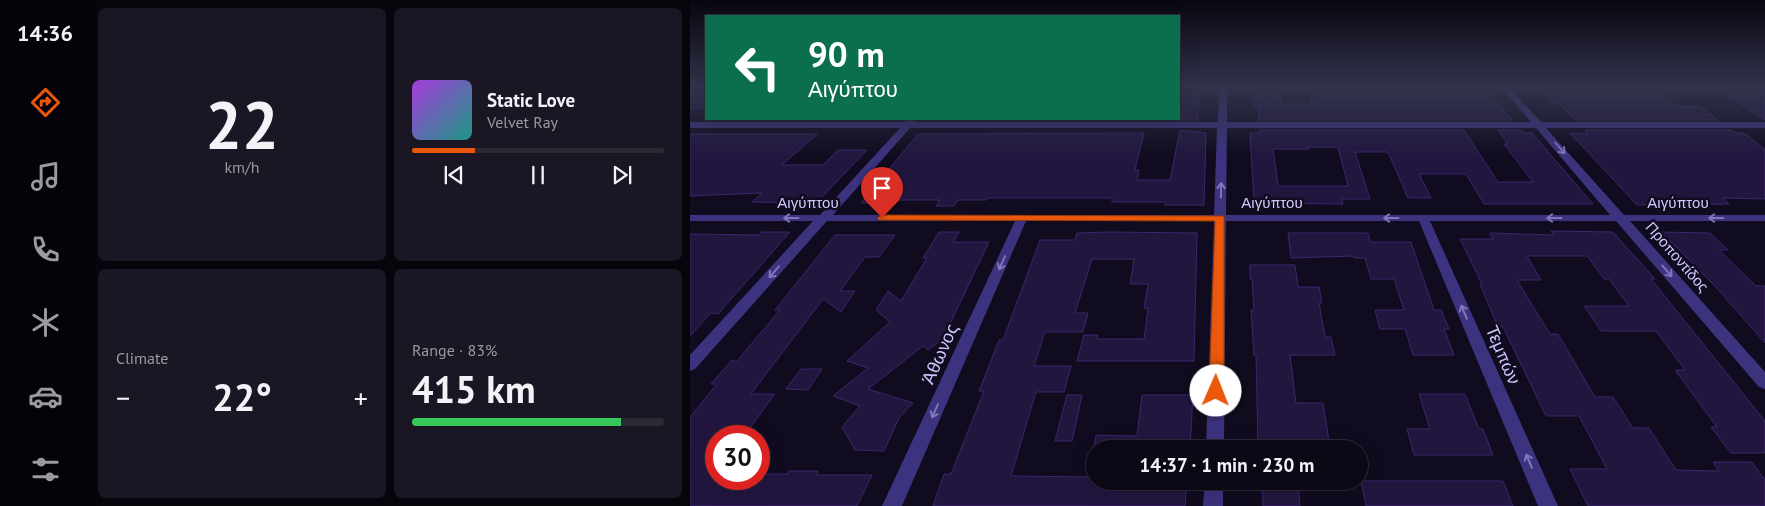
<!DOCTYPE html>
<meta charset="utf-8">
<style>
:root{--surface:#0c0816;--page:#1a1623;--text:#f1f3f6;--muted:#9a9aa1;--line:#2c2935;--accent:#ea580c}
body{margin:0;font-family:"PT Sans",sans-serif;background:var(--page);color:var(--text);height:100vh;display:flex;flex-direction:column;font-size:19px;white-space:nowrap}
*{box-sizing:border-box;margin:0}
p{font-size:16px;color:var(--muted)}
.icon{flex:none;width:28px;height:28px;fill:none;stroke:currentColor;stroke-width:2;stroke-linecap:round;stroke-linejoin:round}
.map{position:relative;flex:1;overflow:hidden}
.drawer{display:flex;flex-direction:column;gap:8px;padding:8px;background:#07040c;width:600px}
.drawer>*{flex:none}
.hud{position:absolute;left:15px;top:15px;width:475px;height:105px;border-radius:0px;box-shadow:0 5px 20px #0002,0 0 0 1px var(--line);background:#0b6e4f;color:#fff;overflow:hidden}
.speed{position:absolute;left:15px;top:425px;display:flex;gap:10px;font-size:25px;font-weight:700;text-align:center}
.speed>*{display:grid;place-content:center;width:65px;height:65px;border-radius:50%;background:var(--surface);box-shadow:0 5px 20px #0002,0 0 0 1px var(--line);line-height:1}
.speed .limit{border:8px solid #d22;background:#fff;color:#111}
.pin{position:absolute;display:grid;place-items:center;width:42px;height:42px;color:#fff;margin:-51px -21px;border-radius:50% 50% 50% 0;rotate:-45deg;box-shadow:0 0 5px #0007}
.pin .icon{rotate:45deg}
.me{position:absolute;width:55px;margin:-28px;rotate:1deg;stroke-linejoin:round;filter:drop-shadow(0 0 4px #0008)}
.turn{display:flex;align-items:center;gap:18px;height:105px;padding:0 20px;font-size:22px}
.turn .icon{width:65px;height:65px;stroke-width:2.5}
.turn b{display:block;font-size:35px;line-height:42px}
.big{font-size:38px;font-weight:700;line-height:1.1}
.drawer .card{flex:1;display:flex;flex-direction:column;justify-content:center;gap:8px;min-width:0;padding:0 18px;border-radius:8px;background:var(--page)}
.drawer .dial{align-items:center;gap:0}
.dial b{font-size:65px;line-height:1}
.song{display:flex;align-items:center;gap:15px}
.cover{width:60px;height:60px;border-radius:8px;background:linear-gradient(135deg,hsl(280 70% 55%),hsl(170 70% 35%))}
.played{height:5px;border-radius:2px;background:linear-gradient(90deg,var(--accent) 25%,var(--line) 25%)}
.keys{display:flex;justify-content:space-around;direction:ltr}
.heat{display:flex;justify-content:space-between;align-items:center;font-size:28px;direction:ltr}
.charge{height:8px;border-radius:4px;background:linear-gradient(90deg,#34c759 83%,var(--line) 0)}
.drawer .tiles{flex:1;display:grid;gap:8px;grid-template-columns:repeat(2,1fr)}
.trip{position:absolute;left:396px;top:440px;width:282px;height:50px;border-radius:25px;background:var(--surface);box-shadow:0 5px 20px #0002,0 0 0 1px var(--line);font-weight:700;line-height:50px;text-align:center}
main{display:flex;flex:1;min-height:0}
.menu{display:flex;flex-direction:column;width:90px;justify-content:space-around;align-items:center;background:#050309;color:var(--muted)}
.menu .icon{width:35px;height:35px}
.menu .active{color:var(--accent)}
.menu b{font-size:22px;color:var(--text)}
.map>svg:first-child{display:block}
.building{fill:#22163f;stroke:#3a276d;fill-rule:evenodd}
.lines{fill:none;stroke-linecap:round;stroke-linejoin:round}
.minor{fill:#3c337f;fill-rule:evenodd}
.oneway{stroke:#8076b9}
.route{fill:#ea580c;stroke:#983908}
.labels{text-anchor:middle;stroke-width:5;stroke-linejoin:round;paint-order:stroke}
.street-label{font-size:15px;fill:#d2c7ff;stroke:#100b1e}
.near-street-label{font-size:18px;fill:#d2c7ff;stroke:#100b1e}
</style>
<main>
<nav class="menu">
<b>14:36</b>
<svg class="icon active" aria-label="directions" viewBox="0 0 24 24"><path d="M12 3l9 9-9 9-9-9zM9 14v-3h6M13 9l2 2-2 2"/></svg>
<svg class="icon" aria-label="music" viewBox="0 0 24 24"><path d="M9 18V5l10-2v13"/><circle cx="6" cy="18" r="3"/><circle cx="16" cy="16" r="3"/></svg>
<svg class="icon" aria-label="phone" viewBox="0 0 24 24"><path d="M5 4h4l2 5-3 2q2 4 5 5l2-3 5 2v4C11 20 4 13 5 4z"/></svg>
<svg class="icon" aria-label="climate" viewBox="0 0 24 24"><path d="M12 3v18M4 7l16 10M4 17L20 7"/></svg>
<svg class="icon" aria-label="car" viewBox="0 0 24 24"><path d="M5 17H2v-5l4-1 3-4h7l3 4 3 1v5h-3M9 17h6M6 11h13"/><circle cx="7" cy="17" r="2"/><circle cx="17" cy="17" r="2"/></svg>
<svg class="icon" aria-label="filters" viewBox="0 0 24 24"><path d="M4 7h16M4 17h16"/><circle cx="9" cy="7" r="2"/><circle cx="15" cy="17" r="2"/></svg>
</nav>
<section class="drawer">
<div class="tiles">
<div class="card dial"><b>22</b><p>km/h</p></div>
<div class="card">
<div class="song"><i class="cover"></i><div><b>Static Love</b><p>Velvet Ray</p></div></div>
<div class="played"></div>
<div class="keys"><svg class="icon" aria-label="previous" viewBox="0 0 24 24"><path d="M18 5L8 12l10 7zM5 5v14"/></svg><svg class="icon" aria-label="pause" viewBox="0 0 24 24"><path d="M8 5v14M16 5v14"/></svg><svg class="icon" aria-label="next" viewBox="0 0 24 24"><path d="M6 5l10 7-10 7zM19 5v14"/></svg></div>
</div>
<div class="card"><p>Climate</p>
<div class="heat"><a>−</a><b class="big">22°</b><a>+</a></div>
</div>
<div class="card"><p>Range · 83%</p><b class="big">415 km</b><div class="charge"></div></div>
</div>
</section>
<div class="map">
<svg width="1075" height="506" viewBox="0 0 1075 506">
<rect width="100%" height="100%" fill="#100b1e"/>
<!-- building -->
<g class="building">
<polygon points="679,86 793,86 822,120 569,120 568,106 563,106 562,88 589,88 592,104 622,104 618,88 680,88"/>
<polygon points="847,86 953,86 962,93 969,93 986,106 1009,106 1028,120 886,120 870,104 863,104"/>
<polygon points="1027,88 1075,88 1075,120"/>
<rect x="0" y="89" width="16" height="19"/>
<polygon points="489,89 510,89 508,120 492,120 492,117 489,117"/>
<polygon points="490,130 516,133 514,205 475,205 476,202 422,202 422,198 297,198 296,200 268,200 264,206 246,206 250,200 208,200 206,203 171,203 228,134 454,133 445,170 449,170 447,180 480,180"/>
<path d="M570,130H774L808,182H843L814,144H818L808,130H830L833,133H842L903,204H794L776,174H729L741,198H718L698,152H665L680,199H652L653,204L564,203L560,133H570ZM619,147H648L658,186H588L583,149H619Z"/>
<polygon points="895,130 1041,130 1046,133 1054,133 1075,149 1075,199 1033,198 1039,204 947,205 880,133 898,134"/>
<polygon points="0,134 127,134 92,165 133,165 148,150 177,150 126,203 62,202 72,193 0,196"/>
<polygon points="861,231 923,232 965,279 961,279 1075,421 1075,453 1041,453 1021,427 1027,427 985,370 995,370 966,331 911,331 894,306 939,306 919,279 914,279 897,256 837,256 851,280 827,280 860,334 868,334 905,397 923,397 943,428 959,428 986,470 1029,471 1023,462 1062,462 1075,480 1075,506 898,506 880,469 917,469 889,416 856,416 813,327 808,327 790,284 792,284 770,239 803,239 800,233 864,235"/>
<polygon points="71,232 100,232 28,314 21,313 0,336 0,234 69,235"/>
<polygon points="249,232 269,232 263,242 299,242 257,330 261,333 238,350 233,346 178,389 223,403 209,418 194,451 165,450 152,427 170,406 143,396 178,368 157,361 200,322 186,310 198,291 211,301 237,258 233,258"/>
<polygon points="419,232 507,233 504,361 387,361 394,335 408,335 407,339 454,339 458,308 454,308 458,284 440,284 444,259 402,259 385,313 398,313 393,332 355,332 344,366 381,366 374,392 346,392 321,476 405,477 405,481 497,481 495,506 243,506 254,474 261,474 294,391 289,391 309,340 313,340 350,240 385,240 387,233"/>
<polygon points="971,232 1020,233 1038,250 1029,250 1066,286 1075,286 1075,343 1024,285"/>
<polygon points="598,233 678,233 680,242 721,242 744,310 751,310 759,329 754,329 764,355 723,355 715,329 690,329 685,310 714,310 704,279 681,279 675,258 664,258 663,256 601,258"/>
<polygon points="145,235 205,235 189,257 175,257 150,291 165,291 151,312 133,299 61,394 85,394 54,436 26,436 26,479 69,479 69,474 97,474 99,471 128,471 126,475 182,475 167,506 0,506 0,417 27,384 21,384 41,361 47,361 90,310 85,310"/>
<polygon points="560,265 605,265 608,287 629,287 632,303 629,303 635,337 641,337 645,355 600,355 606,403 633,403 640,448 568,447 566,355 564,355 561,310 564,310 562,279 560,279"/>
<polygon points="111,369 132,369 118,390 96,389"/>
<polygon points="729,394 775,394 789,429 793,429 803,455 724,455 717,429 740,429"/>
<polygon points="377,395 392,395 382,441 365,441"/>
<polygon points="452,395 503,395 500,449 404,449 406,435 447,436"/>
<polygon points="572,481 608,481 610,506 573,506"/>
<polygon points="671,481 813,481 823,506 676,506"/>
</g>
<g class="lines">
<!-- minor -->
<g class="minor">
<path d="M529,86H537V122H841L810,86H818L851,122H1075V128H856L934,215H1075V221H940L1075,372V389L1069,387L926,221H740L868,506H848L729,221H536L534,449H516L524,221H336L212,506H192L325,221H137L5,369L0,371V355L123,221H0V215H130L210,128H0V122H215L219,119H224L225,122H528ZM220,128H527L524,215H143ZM537,128H846L920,215H536Z"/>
<polygon points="515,481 533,481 533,506 513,506"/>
</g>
</g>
<!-- one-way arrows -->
<defs><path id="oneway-shaft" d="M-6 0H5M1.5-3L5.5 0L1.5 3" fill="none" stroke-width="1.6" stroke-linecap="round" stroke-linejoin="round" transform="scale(1.25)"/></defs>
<g class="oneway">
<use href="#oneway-shaft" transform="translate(870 148) rotate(49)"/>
<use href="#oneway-shaft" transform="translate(531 190) rotate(-89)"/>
<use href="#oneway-shaft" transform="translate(101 218) rotate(-180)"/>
<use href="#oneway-shaft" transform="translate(701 218) rotate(180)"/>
<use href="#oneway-shaft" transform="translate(864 218) rotate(-180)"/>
<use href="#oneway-shaft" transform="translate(1026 218) rotate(-180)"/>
<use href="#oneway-shaft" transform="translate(312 263) rotate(114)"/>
<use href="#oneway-shaft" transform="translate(977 271) rotate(49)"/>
<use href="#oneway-shaft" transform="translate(84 272) rotate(132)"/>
<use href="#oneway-shaft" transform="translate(774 312) rotate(-113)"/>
<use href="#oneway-shaft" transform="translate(245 411) rotate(114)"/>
<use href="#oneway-shaft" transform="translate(839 461) rotate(-113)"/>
</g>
<!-- sky -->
<linearGradient id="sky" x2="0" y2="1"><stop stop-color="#090610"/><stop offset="0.55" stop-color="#31344c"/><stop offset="1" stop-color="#31344c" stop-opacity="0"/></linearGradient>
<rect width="1075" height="157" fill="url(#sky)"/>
<!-- route -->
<polygon class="route" points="192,215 534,216 534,391 531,395 521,395 519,391 525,221 189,220 187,218"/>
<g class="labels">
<!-- street labels -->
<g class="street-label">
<text x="118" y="208">Αιγύπτου</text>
<text x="582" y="208">Αιγύπτου</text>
<text x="988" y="208">Αιγύπτου</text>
<text transform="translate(987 257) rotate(49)" y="5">Προποντίδος</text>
</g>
<!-- near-street labels -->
<g class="near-street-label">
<text transform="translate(250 354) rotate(-66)" y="6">Άθωνος</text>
<text transform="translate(813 355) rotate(67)" y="6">Τεμπών</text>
</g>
</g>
</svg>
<div class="speed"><div class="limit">30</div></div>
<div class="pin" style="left:192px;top:218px;background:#d93025"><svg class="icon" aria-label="arrive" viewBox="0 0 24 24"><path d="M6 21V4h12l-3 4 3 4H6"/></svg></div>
<svg class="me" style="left:526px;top:391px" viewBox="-20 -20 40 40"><circle r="19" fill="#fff"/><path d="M0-13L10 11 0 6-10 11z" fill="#ea580c"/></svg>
<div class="trip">14:37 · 1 min · 230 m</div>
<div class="hud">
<div class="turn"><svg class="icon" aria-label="left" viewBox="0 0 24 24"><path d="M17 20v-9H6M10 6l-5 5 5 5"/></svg><div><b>90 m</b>Αιγύπτου</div></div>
</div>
</div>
</main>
